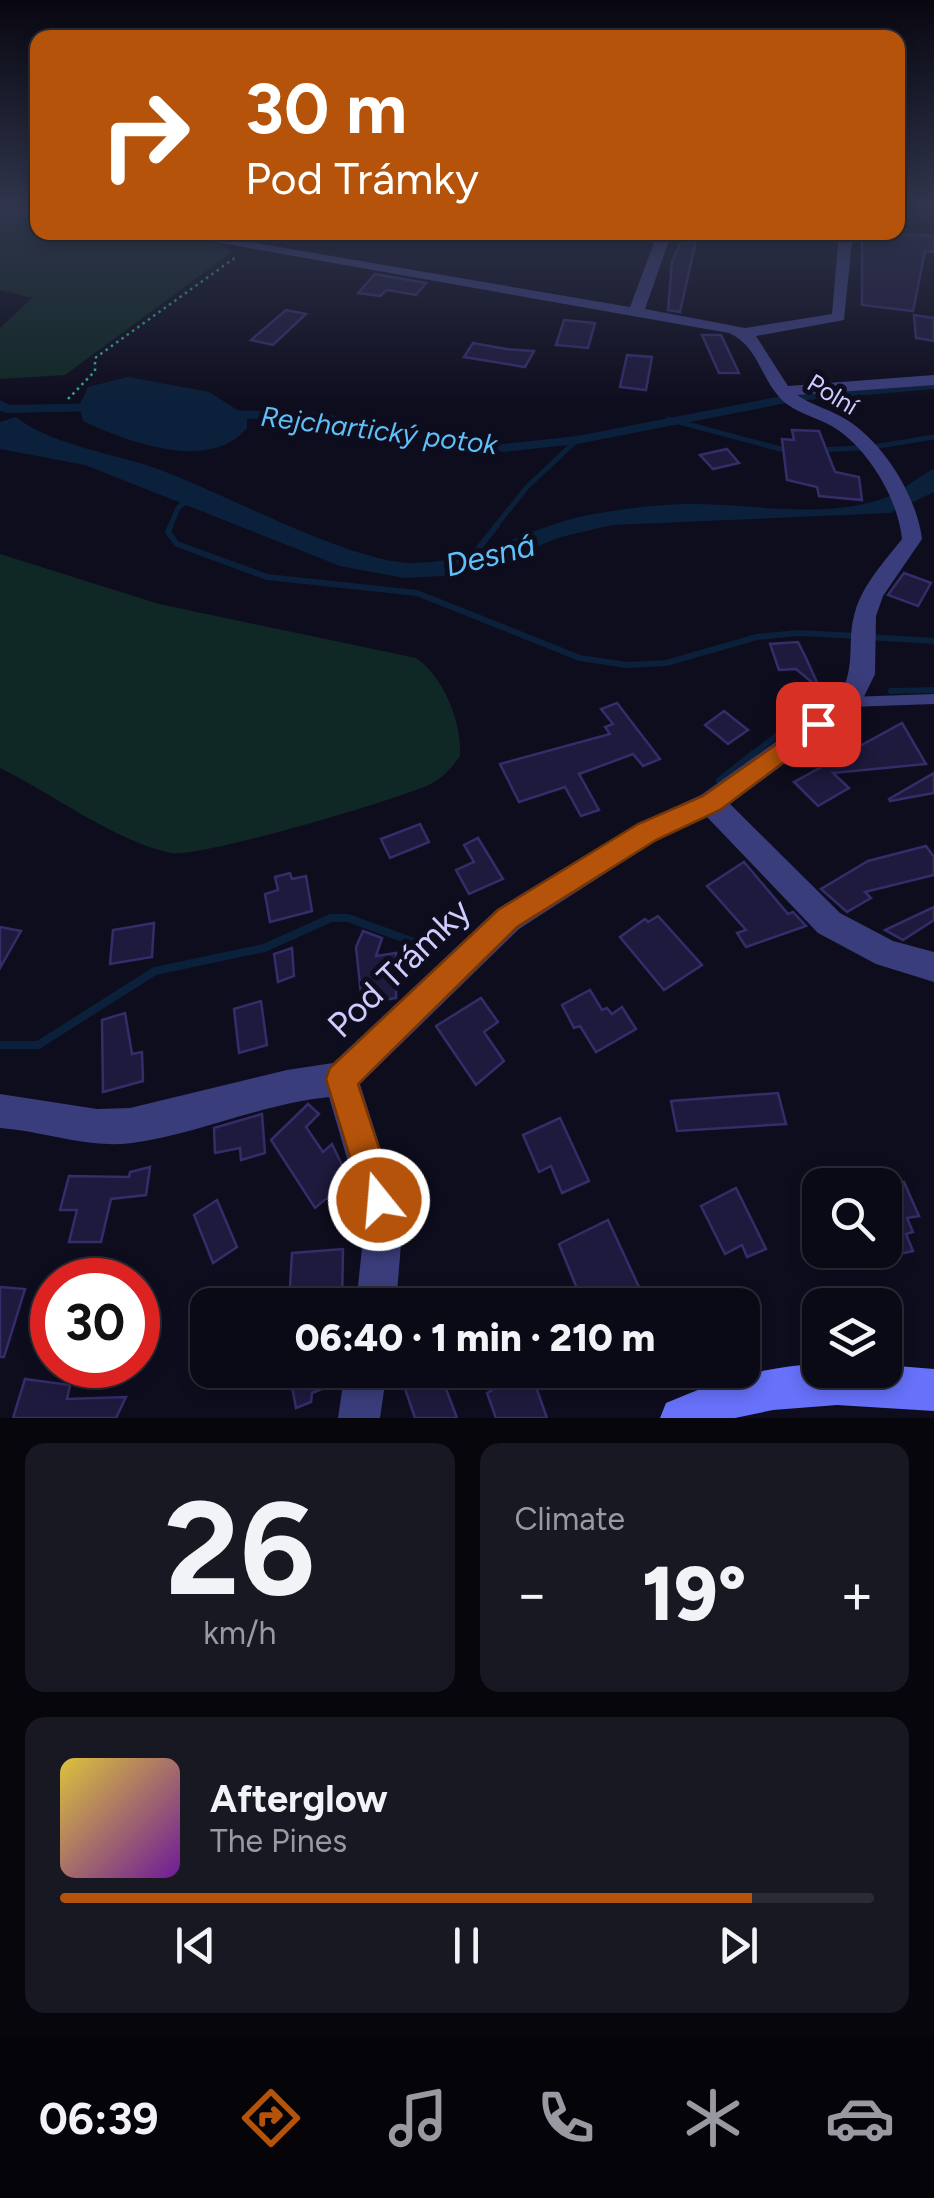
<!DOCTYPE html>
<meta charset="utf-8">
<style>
:root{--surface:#0a0a16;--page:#181823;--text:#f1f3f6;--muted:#999aa1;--line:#2a2b35;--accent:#b45309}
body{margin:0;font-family:Figtree,sans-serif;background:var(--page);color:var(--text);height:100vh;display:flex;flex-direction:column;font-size:38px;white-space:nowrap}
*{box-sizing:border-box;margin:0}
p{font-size:32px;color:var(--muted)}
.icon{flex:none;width:55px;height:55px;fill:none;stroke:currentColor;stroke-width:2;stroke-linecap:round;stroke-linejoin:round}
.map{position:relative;height:1418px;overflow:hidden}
.sheet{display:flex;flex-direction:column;gap:25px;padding:25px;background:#06060c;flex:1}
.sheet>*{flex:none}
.hud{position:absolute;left:30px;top:30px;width:875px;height:210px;border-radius:20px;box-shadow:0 5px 15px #0003,0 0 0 2px var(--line);background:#b45309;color:#fff;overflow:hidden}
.controls{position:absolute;left:802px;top:1168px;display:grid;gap:20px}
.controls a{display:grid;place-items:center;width:100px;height:100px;border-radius:20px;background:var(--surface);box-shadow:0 5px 15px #0003,0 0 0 2px var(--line);font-size:50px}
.speed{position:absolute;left:30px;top:1258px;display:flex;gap:20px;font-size:50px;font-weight:700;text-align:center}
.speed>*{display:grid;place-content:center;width:130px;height:130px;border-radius:50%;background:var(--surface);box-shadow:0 5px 15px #0003,0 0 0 2px var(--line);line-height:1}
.speed .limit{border:15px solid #d22;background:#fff;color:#111}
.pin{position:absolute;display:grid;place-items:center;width:85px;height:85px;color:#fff;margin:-42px;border-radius:20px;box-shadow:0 5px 15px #0006}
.me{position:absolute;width:110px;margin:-55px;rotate:343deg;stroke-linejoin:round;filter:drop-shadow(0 0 8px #0008)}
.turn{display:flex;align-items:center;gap:35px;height:210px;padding:0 50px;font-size:45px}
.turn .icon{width:130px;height:130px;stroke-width:2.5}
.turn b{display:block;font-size:70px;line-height:85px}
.big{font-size:75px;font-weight:800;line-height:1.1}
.sheet .tile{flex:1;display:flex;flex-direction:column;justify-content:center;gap:15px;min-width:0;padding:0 35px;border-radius:20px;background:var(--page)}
.sheet .dial{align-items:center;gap:0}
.dial b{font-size:130px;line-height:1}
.song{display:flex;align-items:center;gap:30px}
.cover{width:120px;height:120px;border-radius:15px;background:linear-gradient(135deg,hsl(50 70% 55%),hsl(280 70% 35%))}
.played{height:10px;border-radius:5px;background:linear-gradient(90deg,var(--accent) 85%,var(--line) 85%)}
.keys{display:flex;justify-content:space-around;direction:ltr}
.heat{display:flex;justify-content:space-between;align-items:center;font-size:55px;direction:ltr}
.sheet .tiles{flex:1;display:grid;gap:25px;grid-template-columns:1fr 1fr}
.tile:last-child{grid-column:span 2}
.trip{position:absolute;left:190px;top:1288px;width:570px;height:100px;border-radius:20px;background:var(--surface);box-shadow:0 5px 15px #0003,0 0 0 2px var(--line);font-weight:800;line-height:100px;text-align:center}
.tab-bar{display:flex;height:160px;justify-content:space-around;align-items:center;background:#040409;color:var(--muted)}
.tab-bar .icon{width:70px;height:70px}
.tab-bar .on{color:var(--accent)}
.tab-bar b{font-size:45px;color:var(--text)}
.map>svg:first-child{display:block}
.green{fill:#102825}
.water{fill:#0b203a}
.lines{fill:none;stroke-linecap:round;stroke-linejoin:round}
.stream-far2{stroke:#0b203a;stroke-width:5}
.stream-far1{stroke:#0b203a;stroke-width:6}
.stream{stroke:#0b203a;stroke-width:8}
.canal{fill:#0b203a;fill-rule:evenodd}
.building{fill:#1e1a3e;stroke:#332d69;stroke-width:2.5}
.path{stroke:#32ab98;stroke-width:2.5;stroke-dasharray:2.5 4;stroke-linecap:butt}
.lane{fill:#3a3d7b;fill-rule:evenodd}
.street{fill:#3a3d7b;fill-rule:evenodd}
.secondary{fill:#6771f9;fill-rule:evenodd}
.route{fill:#b45309;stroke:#753606;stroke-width:2.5}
.labels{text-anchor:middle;stroke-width:10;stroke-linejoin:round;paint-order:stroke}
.far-street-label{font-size:25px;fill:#cdccfd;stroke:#0e0d1e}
.far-water-label{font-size:28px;font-style:italic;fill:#5ec0f9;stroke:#0e0d1e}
.water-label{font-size:32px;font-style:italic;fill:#5ec0f9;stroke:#0e0d1e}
.near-street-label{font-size:35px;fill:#cdccfd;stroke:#0e0d1e}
</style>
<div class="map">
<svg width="934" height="1418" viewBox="0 0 934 1418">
<rect width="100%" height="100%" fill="#0e0d1e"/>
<!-- green -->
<g class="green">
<polygon points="0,210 37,216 38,232 142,233 222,245 232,252 65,375 0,379 0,328 32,298 0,290"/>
<path d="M0,554L159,604L416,658C444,677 462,723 460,756C451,769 441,780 426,786C392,801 197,859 170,853C111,839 55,795 0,768Z"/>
</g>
<!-- water -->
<g class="water">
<path d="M128,377L209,392L247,416V428C209,473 128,442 83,421L79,406L88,387Z"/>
<path d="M16,417C53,446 114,453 158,469C222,492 351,563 413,563C475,563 529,527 588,515C620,509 653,505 686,504C750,503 819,520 882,499C901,493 916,477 934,469V492L890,513L612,525L561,537L464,575L404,578L340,566L85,465L0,449V422Z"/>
</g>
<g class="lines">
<!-- stream-far2 -->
<g class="stream-far2">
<polyline points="668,419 788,451"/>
<polyline points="873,447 934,437"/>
<polyline points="820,450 859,448"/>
<polyline points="170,527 178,508 190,498"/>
<polyline points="495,527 527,487 577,440"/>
</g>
<!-- stream-far1 -->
<g class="stream-far1">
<polyline points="171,525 168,532 177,544 267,577 417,593 580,658 627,665 666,663 757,637 798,633 858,636"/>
<polyline points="471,558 497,525"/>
<polyline points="870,637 934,641"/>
<polyline points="891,691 934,690"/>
<polyline points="751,756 804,714 824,706"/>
</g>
<!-- stream -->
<g class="stream">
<polyline points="720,781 754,754"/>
<polyline points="0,1045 38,1045 155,971 264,948 331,918 348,918 414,942 437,942"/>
</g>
<!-- canal -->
<g class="canal">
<polygon points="934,381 934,389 797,401 577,444 504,452 312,420 219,418 212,414 219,410 312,412 504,444 577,436 797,393"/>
<polygon points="0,400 10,405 105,403 112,407 105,411 7,413 0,411"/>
</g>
</g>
<!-- building -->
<g class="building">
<polygon points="685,232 698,232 680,312 668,310 672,262"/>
<polygon points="862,232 934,236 934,252 925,251 913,311 862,305"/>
<polygon points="375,274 426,283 416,295 387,290 380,296 358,293"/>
<polygon points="286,310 306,314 273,345 251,340"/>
<polygon points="914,315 934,318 934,341 916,338"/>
<polygon points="564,320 595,323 588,348 556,345"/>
<polygon points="702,335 721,335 739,373 719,373"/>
<polygon points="473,343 506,349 534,351 525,367 464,357"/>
<polygon points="627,355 652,357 646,390 620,387"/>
<polygon points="792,430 819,431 835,472 859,477 862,500 819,496 817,487 787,480 782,439 794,440"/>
<polygon points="727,449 739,463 713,469 700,455"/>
<polygon points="904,573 931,583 918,606 888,595"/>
<polygon points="798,642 806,658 820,689 796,669 779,670 770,644"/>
<polygon points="617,703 660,759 643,766 633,754 579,774 599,810 581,816 565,787 519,802 500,764 610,734 605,727 613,724 601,709"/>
<polygon points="724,711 748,730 728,744 705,725"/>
<polygon points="902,723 926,764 833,773 849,788 818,806 794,782"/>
<polygon points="934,773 934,793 890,801 889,799"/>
<polygon points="420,824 429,842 390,858 381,839"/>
<polygon points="478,838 503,879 469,894 456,870 474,862 464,845"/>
<polygon points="926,846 934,857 934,875 865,892 871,898 847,912 821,889 868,861"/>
<polygon points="744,862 788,914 793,912 806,926 746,947 737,933 746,930 707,886"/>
<polygon points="290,873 292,879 306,876 312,911 270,922 265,894 278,890 275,877"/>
<polygon points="934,907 934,920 903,940 885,930"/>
<polygon points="658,916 702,965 664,990 620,937 645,919 648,922"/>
<polygon points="154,923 152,957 110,964 113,930"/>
<polygon points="0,927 21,931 0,968"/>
<polygon points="363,931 382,938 376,956 396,953 396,998 362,1004 356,947"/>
<polygon points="292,948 294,976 278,982 274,954"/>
<polygon points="590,990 602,1010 607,1008 612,1014 622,1007 636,1029 596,1052 580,1026 574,1028 562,1005"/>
<polygon points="481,998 498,1022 484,1032 504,1061 476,1085 436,1026"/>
<polygon points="261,1001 267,1045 239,1053 234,1009"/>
<polygon points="125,1013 132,1054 142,1052 143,1081 103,1092 102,1020"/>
<polygon points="778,1093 786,1124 677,1131 671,1101"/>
<polygon points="308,1104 319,1114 306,1127 323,1152 332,1144 349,1180 315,1208 271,1140"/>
<polygon points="262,1114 265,1153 241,1160 240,1148 215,1153 214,1128"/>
<polygon points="560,1118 589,1181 562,1193 551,1166 539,1172 523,1135"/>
<polygon points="150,1167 146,1195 111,1199 101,1242 69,1242 77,1210 60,1210 69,1176 129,1177 130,1172"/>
<polygon points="904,1182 919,1216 907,1218 913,1232 906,1234 913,1251 885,1257 885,1186"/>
<polygon points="736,1188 766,1249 747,1257 742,1245 725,1254 701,1206"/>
<polygon points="217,1200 237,1247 213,1263 194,1215"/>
<polygon points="608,1220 639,1287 604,1305 592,1305 587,1293 580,1296 559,1244"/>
<polygon points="343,1249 342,1305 289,1305 292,1253"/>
<polygon points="0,1287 25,1289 4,1357 0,1357"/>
<polygon points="289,1370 341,1370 339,1382 312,1393 311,1402 296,1408"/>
<polygon points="413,1370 439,1370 457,1418 415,1418 401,1377"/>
<polygon points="498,1370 530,1370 547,1418 496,1418 487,1393 503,1384"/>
<polygon points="25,1379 70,1385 67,1399 126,1397 116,1418 13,1418"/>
</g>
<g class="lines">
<!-- path -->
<polyline class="path" points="68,399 95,371 95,358 236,257"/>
<!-- lane -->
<polygon class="lane" points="934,694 934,704 849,707 843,702 849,697"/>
<!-- street -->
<g class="street">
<polygon points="0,204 38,209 38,217 0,211"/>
<path d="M158,232H191L630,307L658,232H672L645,309L745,328L832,314L839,232H853L844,320L756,336L788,386L934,375V385L797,395C813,406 832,410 847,420C884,443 917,497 922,539L883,596L876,616L875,674L858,709L730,804L840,913L893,941L934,952V982L876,964L818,933L707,817L657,840L519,929L360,1084L403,1220L396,1305H356L365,1220L329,1097C261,1104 199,1134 132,1143C87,1149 44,1131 0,1128V1094L97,1109L130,1108L287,1070L333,1063L497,909L637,824L701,795L840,696C857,662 846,643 855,612C863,584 885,561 902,539C898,499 869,450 835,428C818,417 796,414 781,399C760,377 758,346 729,333Z"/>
<polygon points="345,1370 387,1370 380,1418 338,1418"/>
</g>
<!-- secondary -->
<path class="secondary" d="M820,1364V1370H885V1365L934,1369V1411L837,1405L773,1410L735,1418H660L666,1403C716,1381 765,1366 820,1364Z"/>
</g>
<!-- sky -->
<linearGradient id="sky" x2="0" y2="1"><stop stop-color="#080710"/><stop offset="0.51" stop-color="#30354c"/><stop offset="1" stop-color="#30354c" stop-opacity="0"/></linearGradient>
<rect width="934" height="403" fill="url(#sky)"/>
<!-- route -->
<polygon class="route" points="818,715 827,717 827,730 720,810 656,840 517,927 358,1084 396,1200 391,1212 379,1217 367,1212 326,1079 330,1068 498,910 638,824 703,796"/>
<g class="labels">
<!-- far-street labels -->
<g class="far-street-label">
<text transform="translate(833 394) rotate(31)" y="9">Polní</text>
</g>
<!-- far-water labels -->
<g class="far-water-label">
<text transform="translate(379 430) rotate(7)" y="10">Rejchartický potok</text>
</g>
<!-- water labels -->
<g class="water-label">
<text transform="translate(490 555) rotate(-14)" y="11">Desná</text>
</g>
<!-- near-street labels -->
<g class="near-street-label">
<text transform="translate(399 968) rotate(-44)" y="12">Pod Trámky</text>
</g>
</g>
</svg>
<div class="controls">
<a><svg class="icon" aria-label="search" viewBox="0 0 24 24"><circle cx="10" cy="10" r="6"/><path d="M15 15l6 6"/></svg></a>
<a><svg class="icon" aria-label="layers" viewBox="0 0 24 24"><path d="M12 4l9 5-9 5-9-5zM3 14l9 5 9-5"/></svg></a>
</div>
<div class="speed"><div class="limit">30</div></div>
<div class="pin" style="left:818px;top:724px;background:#d93025"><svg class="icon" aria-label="arrive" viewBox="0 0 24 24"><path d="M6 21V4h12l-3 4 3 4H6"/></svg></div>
<svg class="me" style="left:379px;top:1200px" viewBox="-20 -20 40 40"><circle r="17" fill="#b45309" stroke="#fff" stroke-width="3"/><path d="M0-11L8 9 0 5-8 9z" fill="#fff"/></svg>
<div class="trip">06:40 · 1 min · 210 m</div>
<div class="hud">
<div class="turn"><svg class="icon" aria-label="right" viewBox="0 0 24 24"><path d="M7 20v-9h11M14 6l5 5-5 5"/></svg><div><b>30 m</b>Pod Trámky</div></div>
</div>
</div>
<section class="sheet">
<div class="tiles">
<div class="tile dial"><b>26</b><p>km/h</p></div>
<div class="tile"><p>Climate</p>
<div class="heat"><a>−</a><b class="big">19°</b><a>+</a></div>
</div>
<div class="tile">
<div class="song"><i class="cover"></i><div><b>Afterglow</b><p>The Pines</p></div></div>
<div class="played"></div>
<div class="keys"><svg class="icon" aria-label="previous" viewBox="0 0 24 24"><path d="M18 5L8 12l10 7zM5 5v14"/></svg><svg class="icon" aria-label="pause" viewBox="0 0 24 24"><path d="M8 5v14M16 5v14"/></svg><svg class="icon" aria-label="next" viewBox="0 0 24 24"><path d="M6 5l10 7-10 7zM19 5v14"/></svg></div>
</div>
</div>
</section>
<nav class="tab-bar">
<b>06:39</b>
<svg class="icon on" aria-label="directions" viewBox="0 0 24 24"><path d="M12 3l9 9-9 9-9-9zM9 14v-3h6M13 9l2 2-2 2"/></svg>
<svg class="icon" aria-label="music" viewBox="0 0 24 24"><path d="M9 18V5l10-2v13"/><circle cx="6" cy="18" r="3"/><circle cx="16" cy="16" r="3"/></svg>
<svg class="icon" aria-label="phone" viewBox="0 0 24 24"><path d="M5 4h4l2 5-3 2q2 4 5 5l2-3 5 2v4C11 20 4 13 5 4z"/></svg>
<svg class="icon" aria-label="climate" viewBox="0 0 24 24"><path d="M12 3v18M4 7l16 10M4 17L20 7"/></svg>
<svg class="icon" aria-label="car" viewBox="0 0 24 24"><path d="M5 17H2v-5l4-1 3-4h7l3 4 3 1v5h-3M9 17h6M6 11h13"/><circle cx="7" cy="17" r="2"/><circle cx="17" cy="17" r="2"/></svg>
</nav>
